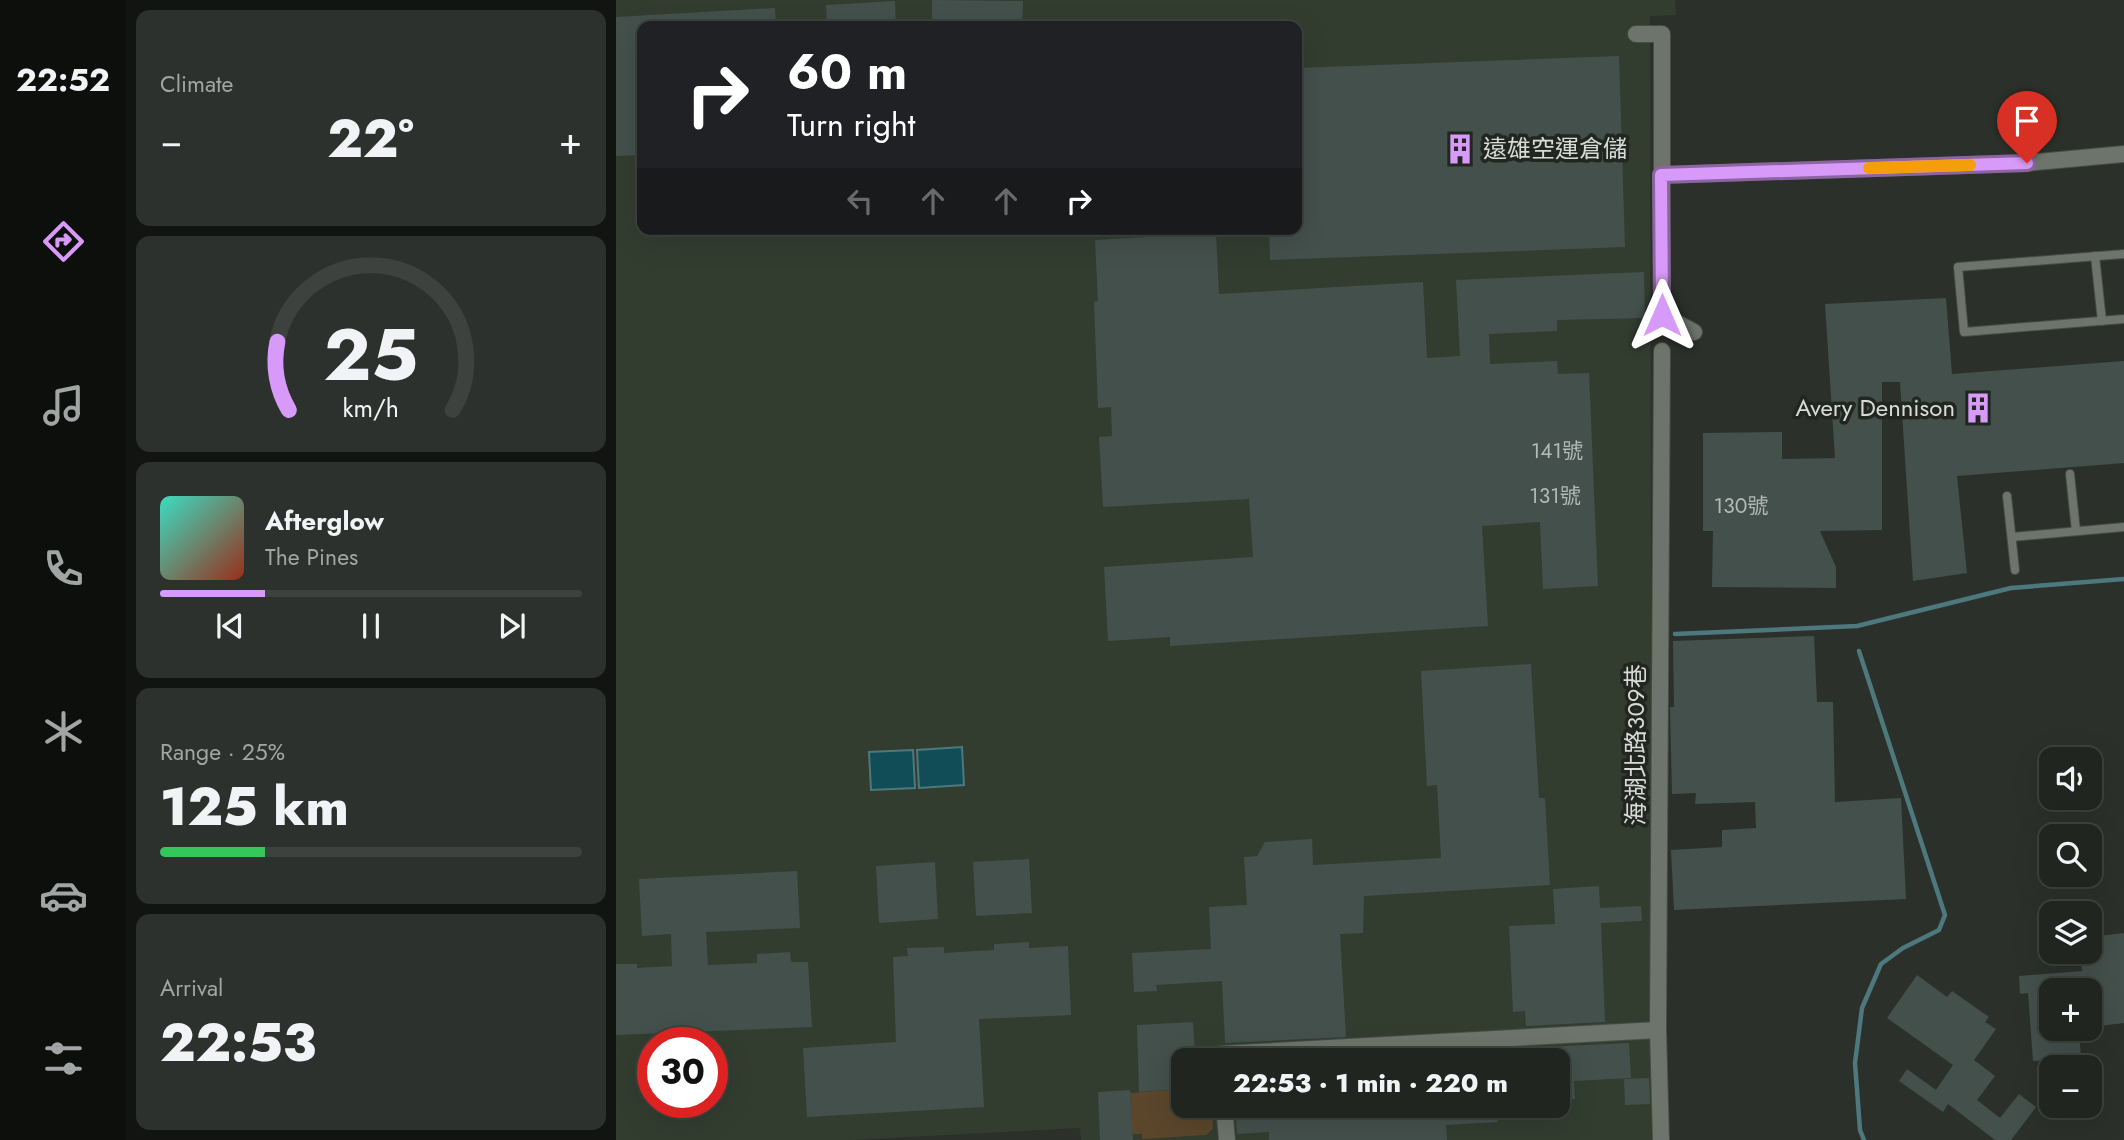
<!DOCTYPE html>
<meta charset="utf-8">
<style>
:root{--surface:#202520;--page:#2d312d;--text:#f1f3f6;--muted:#a2a5a5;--line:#3d423e;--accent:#d89af8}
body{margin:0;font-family:Jost,"Noto Sans TC",sans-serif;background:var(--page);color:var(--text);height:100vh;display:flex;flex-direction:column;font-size:26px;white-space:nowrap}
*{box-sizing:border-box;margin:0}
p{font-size:23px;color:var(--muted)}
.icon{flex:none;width:38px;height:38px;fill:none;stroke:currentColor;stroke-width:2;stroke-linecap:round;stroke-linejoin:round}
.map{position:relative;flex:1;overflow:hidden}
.drawer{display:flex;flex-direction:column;gap:10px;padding:10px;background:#121412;width:490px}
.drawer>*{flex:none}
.guide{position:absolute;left:21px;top:21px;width:665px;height:214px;border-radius:14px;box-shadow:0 7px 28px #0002,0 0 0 2px var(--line);background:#202124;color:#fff;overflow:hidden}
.buttons{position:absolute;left:1423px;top:747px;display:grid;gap:14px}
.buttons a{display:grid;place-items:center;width:63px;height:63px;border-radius:14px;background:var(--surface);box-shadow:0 7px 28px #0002,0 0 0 2px var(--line);font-size:35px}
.speed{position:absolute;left:21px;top:1027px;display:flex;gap:14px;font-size:35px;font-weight:700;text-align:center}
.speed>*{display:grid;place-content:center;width:91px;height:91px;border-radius:50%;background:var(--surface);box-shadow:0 7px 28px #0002,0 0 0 2px var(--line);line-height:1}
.speed .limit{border:10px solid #d22;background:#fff;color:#111}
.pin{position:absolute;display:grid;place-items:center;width:60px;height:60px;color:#fff;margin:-72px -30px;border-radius:50% 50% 50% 0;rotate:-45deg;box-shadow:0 0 7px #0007}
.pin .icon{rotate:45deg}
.me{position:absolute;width:77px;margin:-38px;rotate:0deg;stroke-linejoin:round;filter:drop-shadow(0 0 5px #0008)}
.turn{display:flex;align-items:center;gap:24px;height:147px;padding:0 35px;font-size:32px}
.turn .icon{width:91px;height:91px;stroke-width:2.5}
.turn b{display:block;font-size:49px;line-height:60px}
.lanes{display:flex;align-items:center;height:66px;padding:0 35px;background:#0003;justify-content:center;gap:35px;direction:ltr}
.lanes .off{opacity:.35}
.big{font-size:52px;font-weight:800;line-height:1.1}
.drawer .widget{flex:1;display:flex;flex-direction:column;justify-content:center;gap:10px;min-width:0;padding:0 24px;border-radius:14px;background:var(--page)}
.drawer .dial{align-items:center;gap:0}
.dial svg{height:182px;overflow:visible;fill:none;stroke:var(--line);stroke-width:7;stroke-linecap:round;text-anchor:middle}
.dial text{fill:var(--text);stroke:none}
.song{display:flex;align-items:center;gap:21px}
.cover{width:84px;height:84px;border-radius:10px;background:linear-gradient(135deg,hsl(170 70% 55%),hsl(10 70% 35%))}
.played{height:7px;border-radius:4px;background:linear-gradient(90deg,var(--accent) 25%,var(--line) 25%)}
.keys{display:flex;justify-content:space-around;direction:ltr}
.heat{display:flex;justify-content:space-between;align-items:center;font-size:38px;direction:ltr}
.charge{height:10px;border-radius:5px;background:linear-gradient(90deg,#34c759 25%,var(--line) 0)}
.trip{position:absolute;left:555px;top:1048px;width:399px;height:70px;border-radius:14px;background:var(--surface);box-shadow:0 7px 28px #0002,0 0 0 2px var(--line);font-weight:800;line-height:70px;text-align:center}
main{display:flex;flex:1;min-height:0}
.menu{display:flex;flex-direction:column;width:126px;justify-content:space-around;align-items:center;background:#0d0f0d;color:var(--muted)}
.menu .icon{width:49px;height:49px}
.menu .active{color:var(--accent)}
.menu b{font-size:32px;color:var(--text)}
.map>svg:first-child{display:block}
.built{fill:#323d30;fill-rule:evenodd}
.green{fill:#5b462c}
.water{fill:#114d56;stroke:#4d787d;stroke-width:2}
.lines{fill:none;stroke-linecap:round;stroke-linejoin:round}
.stream{stroke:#4d787d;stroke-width:4.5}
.building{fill:#44504c}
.lane-casing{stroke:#474c45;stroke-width:10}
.street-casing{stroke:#474c45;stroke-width:18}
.lane{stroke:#6d746b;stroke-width:8}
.street{stroke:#6d746b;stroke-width:16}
.route-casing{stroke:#8c64a1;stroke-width:18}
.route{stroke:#d89af8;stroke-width:12}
.slow{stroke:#f59e0b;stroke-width:12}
.labels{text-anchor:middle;stroke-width:7;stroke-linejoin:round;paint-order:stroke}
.number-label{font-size:21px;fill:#b3b9b4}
.poi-label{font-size:24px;fill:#d8dcd7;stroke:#212720;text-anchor:start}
.street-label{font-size:24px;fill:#d8dcd7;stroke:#212720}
</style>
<main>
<nav class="menu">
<b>22:52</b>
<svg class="icon active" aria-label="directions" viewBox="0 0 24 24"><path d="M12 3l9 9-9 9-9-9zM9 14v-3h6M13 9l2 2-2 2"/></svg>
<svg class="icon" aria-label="music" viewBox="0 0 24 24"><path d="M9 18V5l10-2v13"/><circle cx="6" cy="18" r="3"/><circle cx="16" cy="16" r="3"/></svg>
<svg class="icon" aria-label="phone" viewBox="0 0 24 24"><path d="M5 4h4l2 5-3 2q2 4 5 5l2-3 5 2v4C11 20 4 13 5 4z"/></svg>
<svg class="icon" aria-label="climate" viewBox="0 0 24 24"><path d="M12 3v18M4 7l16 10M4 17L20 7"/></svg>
<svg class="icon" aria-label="car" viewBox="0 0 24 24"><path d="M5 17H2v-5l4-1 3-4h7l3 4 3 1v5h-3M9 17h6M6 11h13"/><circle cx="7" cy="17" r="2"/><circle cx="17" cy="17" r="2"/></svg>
<svg class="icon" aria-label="filters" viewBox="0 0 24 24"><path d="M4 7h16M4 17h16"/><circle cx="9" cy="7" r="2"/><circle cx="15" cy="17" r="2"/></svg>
</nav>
<section class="drawer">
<div class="widget"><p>Climate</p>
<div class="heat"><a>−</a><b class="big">22°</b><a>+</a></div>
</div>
<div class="widget dial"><svg viewBox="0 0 100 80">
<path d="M14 69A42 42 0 1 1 86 69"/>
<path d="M14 69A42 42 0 0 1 9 39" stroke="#d89af8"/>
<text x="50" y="56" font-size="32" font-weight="700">25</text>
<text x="50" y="72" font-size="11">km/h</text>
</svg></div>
<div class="widget">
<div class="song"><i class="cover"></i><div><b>Afterglow</b><p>The Pines</p></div></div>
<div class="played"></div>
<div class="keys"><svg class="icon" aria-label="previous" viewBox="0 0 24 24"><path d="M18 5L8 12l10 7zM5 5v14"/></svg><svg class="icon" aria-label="pause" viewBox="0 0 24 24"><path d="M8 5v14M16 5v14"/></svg><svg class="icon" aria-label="next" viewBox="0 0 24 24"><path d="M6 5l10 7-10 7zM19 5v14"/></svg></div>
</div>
<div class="widget"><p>Range · 25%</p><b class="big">125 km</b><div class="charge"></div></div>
<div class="widget"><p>Arrival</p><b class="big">22:53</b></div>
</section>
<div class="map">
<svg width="1508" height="1140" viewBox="0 0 1508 1140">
<rect width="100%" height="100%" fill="#2b312a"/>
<!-- built -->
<path class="built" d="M0,0H1059L1060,15L1034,16L1036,1140H465L464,1128L234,1140H0ZM26,26H681V229H26ZM37,1043H96V1102H37ZM567,1060H942V1106H567Z"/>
<!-- green -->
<polygon class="green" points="567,1089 567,1106 596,1106 597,1129 590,1135 526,1139 526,1134 516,1134 514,1093"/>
<!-- water -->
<g class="water">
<polygon points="346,747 348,785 303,788 301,750"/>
<polygon points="297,750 299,788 255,790 253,752"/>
</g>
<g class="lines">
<!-- stream -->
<g class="stream">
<polyline points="1059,634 1241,626 1395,588 1508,579"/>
<polyline points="1243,651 1329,915 1323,930 1287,948 1265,964 1246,1008 1239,1063 1244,1130 1248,1140"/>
</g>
</g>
<!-- building -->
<g class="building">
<polygon points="316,0 407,1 406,26 316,26"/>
<polygon points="279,1 280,26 211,26 210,5"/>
<polygon points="159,8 160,26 26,26 26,155 0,156 0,17"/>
<polygon points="1003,56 1009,247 654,260 653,229 681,229 681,68"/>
<polygon points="600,233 603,294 807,282 811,358 844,356 840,280 1028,272 1029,318 941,320 941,331 873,334 874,364 941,361 942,374 973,373 982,586 927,589 924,522 866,526 872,626 554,646 554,637 492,641 488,567 637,557 633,499 487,507 483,437 496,436 495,407 482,408 478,302 482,301 479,240"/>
<polygon points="1330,298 1336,374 1508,361 1508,463 1341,476 1351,573 1297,581 1284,382 1266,382 1266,530 1204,531 1220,567 1220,588 1096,587 1097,531 1087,531 1087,433 1166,432 1166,459 1219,458 1209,304"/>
<polygon points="1198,636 1201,702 1217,702 1219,802 1285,798 1290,899 1058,910 1055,850 1106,847 1106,830 1140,828 1139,802 1079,804 1080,793 1056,794 1054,707 1058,707 1057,641"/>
<polygon points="915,664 923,798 929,798 934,885 748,896 747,933 724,934 730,1037 609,1043 606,981 540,985 541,991 518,992 516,953 595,949 593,907 631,905 628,857 641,856 649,842 696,839 697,865 825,858 821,785 811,786 805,671"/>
<polygon points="413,859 416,913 360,916 357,862"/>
<polygon points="319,862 322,919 263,923 260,866"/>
<polygon points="181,871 184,928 90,932 92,965 141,963 141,954 174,952 175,962 192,962 196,1027 0,1035 0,964 21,964 21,968 56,966 55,934 26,936 23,879"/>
<polygon points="983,886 984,908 1025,906 1026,921 985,923 989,1022 910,1026 909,1011 897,1012 893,926 939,924 937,889"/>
<polygon points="1508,933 1508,1023 1474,1027 1474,990 1435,990 1435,1029 1463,1029 1465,1058 1417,1061 1412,993 1404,994 1403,976 1466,971 1464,952 1474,952 1474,937"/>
<polygon points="413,942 413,948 452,946 455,1015 363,1019 368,1107 191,1117 187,1048 280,1042 277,957 292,956 291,948 328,947 328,953 378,950 378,944"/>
<polygon points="1301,975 1331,997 1336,991 1373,1017 1369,1022 1380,1029 1358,1060 1379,1076 1361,1100 1384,1118 1403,1094 1420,1107 1395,1140 1379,1140 1332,1104 1327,1112 1283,1081 1291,1069 1320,1090 1337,1065 1271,1018"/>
<polygon points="577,1022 579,1054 567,1055 567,1089 523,1092 521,1025"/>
<polygon points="1013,1043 1015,1078 958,1081 959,1099 942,1100 942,1060 928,1060 927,1047"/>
<polygon points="874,1050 874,1060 811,1060 811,1053"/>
<polygon points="1033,1078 1034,1104 1009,1105 1008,1079"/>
<polygon points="514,1090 517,1140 484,1140 482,1092"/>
<polygon points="619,1106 881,1106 882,1122 830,1125 831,1140 653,1140 653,1132 621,1134"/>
</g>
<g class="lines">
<!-- lane casing -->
<g class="lane-casing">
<g id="lane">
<polyline points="1508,254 1342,267 1348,332 1508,319"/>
<polyline points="1479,256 1486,321"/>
<polyline points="1454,474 1460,531"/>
<polyline points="1391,496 1399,570"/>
<polyline points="1396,537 1508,527"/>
</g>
</g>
<!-- street casing -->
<g class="street-casing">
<g id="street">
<polyline points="1020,34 1046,34 1046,315 1078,332"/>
<polyline points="1045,175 1411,163 1508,154"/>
<polyline points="605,1060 605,1054 1042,1030"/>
<polyline points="608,1106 611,1140"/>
<polyline points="1045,1140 1042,1030 1046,351"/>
</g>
</g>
<!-- lane -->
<use href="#lane" class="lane"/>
<!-- street -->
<use href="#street" class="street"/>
</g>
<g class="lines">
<!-- route casing -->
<g class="route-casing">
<polyline id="route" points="1046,315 1045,175 1411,163"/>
</g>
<!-- route -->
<use href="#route" class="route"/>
<!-- slow -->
<polyline class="slow" points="1253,168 1354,165"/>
</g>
<!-- icons -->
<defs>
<g id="building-bare" transform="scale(2.415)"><path d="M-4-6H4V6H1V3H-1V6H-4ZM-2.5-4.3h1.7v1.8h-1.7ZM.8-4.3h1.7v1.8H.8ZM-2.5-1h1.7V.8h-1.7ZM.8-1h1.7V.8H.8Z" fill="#d89af8" stroke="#212720" stroke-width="2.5" paint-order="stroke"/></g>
</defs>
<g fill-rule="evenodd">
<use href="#building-bare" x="844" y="149"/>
<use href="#building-bare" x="1362" y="408"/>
</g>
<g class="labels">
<!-- number labels -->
<g class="number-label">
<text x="941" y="458">141號</text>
<text x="939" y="503">131號</text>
<text x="1125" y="513">130號</text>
</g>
<!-- poi labels -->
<g class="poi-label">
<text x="867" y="157">遠雄空運倉儲</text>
<text x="1339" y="416" text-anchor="end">Avery Dennison</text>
</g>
<!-- street labels -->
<g class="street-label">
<text transform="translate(1020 745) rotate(-90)" y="8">海湖北路309巷</text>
</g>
</g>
</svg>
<div class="buttons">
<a><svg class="icon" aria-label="sound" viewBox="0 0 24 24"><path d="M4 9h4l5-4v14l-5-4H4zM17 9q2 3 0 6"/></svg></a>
<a><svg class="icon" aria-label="search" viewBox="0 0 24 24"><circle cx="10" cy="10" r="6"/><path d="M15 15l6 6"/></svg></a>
<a><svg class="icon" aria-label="layers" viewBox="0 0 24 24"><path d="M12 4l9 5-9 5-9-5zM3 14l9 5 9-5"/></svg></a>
<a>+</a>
<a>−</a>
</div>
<div class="speed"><div class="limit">30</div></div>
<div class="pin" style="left:1411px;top:163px;background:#d93025"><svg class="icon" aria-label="arrive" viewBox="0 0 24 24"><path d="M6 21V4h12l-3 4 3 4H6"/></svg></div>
<svg class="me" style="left:1046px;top:315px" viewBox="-20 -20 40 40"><path d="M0-17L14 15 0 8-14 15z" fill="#d89af8" stroke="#fff" stroke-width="4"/></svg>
<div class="trip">22:53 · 1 min · 220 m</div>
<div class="guide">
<div class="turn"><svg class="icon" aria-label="right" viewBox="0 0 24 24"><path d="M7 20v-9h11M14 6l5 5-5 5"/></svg><div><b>60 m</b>Turn right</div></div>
<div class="lanes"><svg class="icon off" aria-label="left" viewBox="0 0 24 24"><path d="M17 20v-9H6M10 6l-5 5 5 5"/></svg><svg class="icon off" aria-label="ahead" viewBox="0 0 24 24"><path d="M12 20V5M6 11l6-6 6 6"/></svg><svg class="icon off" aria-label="ahead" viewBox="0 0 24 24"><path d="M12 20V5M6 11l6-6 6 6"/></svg><svg class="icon" aria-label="right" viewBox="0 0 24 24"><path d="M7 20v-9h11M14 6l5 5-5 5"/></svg></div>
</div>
</div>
</main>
